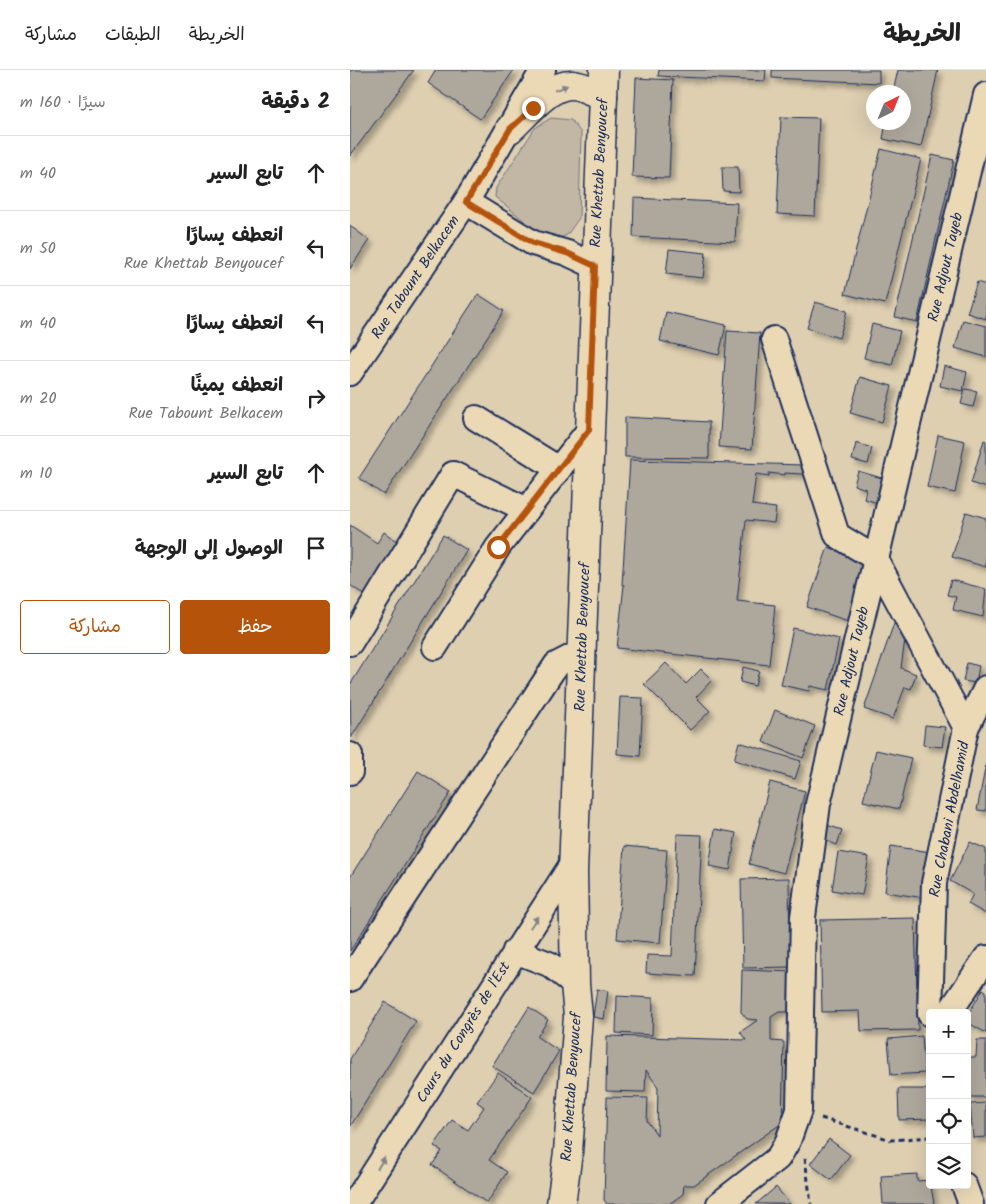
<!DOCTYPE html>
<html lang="ar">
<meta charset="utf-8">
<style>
:root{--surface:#fff;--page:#f2f2f2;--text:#222;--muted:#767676;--line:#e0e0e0;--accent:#b45309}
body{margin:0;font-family:Kalam,"Playpen Sans Arabic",sans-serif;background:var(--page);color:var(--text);direction:rtl}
.controls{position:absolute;right:15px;bottom:15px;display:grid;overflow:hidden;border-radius:5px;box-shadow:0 5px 20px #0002}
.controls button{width:45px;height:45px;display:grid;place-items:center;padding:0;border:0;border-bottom:1px solid var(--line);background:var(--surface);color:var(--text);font:25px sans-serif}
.compass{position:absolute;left:516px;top:15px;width:45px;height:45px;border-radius:50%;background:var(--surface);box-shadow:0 5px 20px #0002;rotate:43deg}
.stop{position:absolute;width:15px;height:15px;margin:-11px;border:4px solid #b45309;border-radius:50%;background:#fff}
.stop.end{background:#b45309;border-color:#fff;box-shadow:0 1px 5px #0008}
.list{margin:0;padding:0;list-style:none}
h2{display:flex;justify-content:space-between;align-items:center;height:65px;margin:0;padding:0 20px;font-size:21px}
h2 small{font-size:16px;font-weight:400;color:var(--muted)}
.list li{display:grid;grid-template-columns:32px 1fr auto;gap:15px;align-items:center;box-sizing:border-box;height:75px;padding:0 20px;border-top:1px solid var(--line)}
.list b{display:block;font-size:19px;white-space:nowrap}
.list p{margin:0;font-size:16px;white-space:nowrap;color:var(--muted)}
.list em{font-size:16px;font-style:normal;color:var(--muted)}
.actions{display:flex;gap:10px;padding:15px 20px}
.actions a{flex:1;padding:11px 0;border:1px solid var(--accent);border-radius:5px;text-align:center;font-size:18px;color:var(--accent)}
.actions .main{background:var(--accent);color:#fff}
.icon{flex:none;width:28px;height:28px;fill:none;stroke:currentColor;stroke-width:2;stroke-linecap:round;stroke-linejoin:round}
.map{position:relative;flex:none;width:636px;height:1134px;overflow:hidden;direction:ltr}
header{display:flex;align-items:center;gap:30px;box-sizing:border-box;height:70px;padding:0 25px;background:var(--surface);border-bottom:1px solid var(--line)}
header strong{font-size:24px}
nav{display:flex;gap:28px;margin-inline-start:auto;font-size:18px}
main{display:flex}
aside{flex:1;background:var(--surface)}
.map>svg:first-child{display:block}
</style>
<header>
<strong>الخريطة</strong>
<nav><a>الخريطة</a><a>الطبقات</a><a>مشاركة</a></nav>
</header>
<main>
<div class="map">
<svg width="636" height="1134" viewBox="0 0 636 1134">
<defs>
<filter id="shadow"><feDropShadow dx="4.5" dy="4.5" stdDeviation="2.5" flood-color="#0004"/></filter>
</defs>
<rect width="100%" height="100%" fill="#decfb1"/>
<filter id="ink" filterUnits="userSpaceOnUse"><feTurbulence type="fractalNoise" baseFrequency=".02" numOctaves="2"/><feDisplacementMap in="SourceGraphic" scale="10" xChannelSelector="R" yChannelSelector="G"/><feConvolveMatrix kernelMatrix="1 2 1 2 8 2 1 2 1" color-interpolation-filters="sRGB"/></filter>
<g filter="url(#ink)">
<!-- green -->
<path fill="#c2b7a4" stroke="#6e7381" d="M 201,48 L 221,50 L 231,63 L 229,148 L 217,165 L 204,171 L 187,161 L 145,127 L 146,118 L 185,58 Z"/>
<!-- building -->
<g fill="#aea79c" stroke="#1b2f5e" filter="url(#shadow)">
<path d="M 0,0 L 64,0 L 0,86 Z"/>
<path d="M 86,0 L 164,0 L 130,49 L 78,13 Z"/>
<path d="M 309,0 L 416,0 L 415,11 L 308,6 Z"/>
<path d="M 422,0 L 529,0 L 529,13 L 422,8 Z"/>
<path d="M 548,0 L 588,0 L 571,77 L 533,69 L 536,52 L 554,52 L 554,22 L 543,22 Z"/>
<path d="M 286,8 L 323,10 L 319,108 L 282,107 Z"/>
<path d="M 431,47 L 469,48 L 465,146 L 427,144 Z"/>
<path d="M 531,79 L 571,89 L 535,234 L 495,224 Z"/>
<path d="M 582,85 L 604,90 L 567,252 L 545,247 Z"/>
<path d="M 372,97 L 388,97 L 389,122 L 373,121 Z"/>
<path d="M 284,128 L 387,133 L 385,172 L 283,167 Z"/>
<path d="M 0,156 L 19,170 L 0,199 Z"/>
<path d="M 319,179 L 356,183 L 353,208 L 316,204 Z"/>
<path d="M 627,212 L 636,215 L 636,249 L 617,243 Z"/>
<path d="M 128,224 L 154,241 L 34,425 L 9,408 Z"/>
<path d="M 465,232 L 497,241 L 489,268 L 457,258 Z"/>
<path d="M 316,242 L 376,255 L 369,285 L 310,271 Z"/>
<path d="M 613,250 L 636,256 L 636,287 L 605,278 Z"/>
<path d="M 522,254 L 550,261 L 542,295 L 514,288 Z"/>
<path d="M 377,261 L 410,263 L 402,379 L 369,377 Z"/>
<path d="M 594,296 L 617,302 L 613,321 L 590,316 Z"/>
<path d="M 510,307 L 542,316 L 532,352 L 500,343 Z"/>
<path d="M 615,319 L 627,321 L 623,337 L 611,334 Z"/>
<path d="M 275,347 L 359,352 L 359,388 L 275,387 Z"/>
<path d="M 588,365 L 615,371 L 605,423 L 577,417 Z"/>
<path d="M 634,370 L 636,371 L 636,418 L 621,413 Z"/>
<path d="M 506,373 L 522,378 L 518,394 L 502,390 Z"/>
<path d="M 280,390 L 454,395 L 452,404 L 435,403 L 435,405 L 419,403 L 419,406 L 406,404 L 402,435 L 426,438 L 424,453 L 396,450 L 387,531 L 425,535 L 419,595 L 267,578 L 274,515 L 272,515 Z"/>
<path d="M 508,401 L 535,409 L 528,433 L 514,429 L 516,419 L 504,415 Z"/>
<path d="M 616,442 L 636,448 L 636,497 L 602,487 Z"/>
<path d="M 0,455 L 27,473 L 34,462 L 52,475 L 16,526 L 0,515 Z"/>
<path d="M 93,465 L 117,480 L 1,668 L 0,615 Z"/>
<path d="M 478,477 L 519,491 L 498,551 L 457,537 Z"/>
<path d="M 601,510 L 636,519 L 633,547 L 603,540 L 606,527 L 597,525 Z"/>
<path d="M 544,553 L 557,555 L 551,598 L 566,604 L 561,619 L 555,617 L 543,649 L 514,639 Z"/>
<path d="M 443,558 L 489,569 L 478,620 L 460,616 L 459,621 L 431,615 Z"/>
<path d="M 316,593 L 336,614 L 351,599 L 362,610 L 346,627 L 360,641 L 340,660 L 294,614 Z"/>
<path d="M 617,593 L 629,596 L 626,613 L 613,611 Z"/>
<path d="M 393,597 L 409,601 L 405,616 L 390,612 Z"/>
<path d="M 270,627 L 293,628 L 290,686 L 267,684 Z"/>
<path d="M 425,640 L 465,656 L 453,688 L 413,672 Z"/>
<path d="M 575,655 L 595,657 L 592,677 L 573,675 Z"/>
<path d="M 389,672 L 451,691 L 445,709 L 384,690 Z"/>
<path d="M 526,680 L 561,688 L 549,739 L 513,731 Z"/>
<path d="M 636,694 L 636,741 L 627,740 Z"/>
<path d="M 68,701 L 101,722 L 0,881 L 0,807 Z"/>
<path d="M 420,712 L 455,721 L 434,803 L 399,794 Z"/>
<path d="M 477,755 L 492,760 L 487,775 L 472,769 Z"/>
<path d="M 365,759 L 386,763 L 380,800 L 359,796 Z"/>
<path d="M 327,764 L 352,765 L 345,906 L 296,903 L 297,885 L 322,886 Z"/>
<path d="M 620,772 L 636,779 L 636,844 L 618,834 L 623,824 L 600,811 Z"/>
<path d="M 274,776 L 317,780 L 310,873 L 267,869 Z"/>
<path d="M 541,776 L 581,782 L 575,828 L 535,822 Z"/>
<path d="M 488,782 L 519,787 L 512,825 L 482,820 Z"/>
<path d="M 439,808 L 440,897 L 393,898 L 391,809 Z"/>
<path d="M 565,848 L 568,960 L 511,961 L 510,941 L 472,942 L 470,850 Z"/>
<path d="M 392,900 L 444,902 L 443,942 L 429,942 L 421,947 L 421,971 L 434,972 L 432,1053 L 344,1115 L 334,1115 L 333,1124 L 319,1134 L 257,1134 L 254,1130 L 257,1027 L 298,1028 L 297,1051 L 307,1065 L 308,1017 L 296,1000 L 295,1022 L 256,1021 L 257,966 L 396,970 L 390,962 L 408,950 L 397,949 L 391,942 Z"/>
<path d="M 247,919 L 258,921 L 254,949 L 243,947 Z"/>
<path d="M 633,919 L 636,921 L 636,963 L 617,952 L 617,946 Z"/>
<path d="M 267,926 L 303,928 L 302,965 L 266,963 Z"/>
<path d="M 35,932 L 66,951 L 0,1057 L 0,989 Z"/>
<path d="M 179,937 L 198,950 L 187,967 L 209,981 L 184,1022 L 142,996 Z"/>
<path d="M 572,966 L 575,1003 L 541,1005 L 538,969 Z"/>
<path d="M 627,970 L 636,970 L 636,1027 L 617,1027 L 617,987 L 626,987 Z"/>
<path d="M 148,1003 L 182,1027 L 139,1090 L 157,1102 L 137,1133 L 82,1095 L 92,1081 L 84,1076 L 102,1050 L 118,1060 L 134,1037 L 127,1032 Z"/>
<path d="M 548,1019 L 579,1019 L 580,1049 L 549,1050 Z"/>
<path d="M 636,1033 L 636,1067 L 623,1068 L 620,1034 Z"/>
<path d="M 479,1069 L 500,1085 L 481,1110 L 460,1094 Z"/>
<path d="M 567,1104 L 567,1111 L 580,1110 L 584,1134 L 533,1134 L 531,1106 Z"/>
<path d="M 426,1117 L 440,1134 L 406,1134 Z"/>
</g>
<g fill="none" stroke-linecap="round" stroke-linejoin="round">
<!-- minor casing -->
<g stroke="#1b2f5e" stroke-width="28">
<g id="minor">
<path d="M 116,132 L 183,173 L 217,183 L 245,196"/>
<path d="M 424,269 L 487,465 L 525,488 L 616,658"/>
<path d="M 0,303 L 116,132 L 193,0"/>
<path d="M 126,348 L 209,399"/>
<path d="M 0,573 L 103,404 L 177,440"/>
<path d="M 85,577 L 148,477 L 239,360"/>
<path d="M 0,685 L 0,702"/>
<path d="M 165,881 L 199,894 L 225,914"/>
<path d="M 0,909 L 206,595 L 231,582"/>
<path d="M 599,943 L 636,888"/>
<path d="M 580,944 L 584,813 L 616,658 L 636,618"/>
<path d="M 614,1115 L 621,1134"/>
<path d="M 4,1134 L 224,791"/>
<path d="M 369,1134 L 428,1088 L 438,1071 L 449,1040 L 453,847 L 468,734 L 636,25"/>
</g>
</g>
<!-- major casing -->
<g stroke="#1b2f5e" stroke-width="31">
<g id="major">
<path d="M 160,59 C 176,45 199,13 223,15 C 234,16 243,22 253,26"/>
<path d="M 211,1134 L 218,1082 L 228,946 L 225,914 L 223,802 L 254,0"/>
</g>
</g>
<!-- path -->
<g stroke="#1b2f5e" stroke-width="3" stroke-dasharray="5 4" stroke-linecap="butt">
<path d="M 471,1048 L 541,1070 L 580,1067"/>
<path d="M 455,1088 L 461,1134"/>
</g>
<!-- minor -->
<use href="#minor" stroke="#ebd9b6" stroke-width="24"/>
<!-- major -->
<use href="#major" stroke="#ebd9b6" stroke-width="28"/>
</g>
<!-- one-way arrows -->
<defs><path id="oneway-solid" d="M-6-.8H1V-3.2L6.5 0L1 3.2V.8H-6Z" transform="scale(1.25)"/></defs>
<g fill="#83848a">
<use href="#oneway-solid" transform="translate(211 18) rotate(-21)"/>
<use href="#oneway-solid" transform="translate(184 852) rotate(-57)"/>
<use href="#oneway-solid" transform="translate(31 1093) rotate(-58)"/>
</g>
</g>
<g fill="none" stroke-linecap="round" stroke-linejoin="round" filter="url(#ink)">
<!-- route -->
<path stroke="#b45309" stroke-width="6" d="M 148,477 L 239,360 L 245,196 L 217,183 L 183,173 L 116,132 L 160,59 L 183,38"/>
</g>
<g text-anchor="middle" stroke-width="4" stroke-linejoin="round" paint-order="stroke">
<!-- street labels -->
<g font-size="15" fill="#1b2f5e" stroke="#ebd9b6">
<text transform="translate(249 103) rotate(-87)" y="5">Rue Khettab Benyoucef</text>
<text transform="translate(595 197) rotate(-77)" y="5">Rue Adjout Tayeb</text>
<text transform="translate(65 207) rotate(-56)" y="5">Rue Tabount Belkacem</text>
<text transform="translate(232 567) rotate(-88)" y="5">Rue Khettab Benyoucef</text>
<text transform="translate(501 591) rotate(-77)" y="5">Rue Adjout Tayeb</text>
<text transform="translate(599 749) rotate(-79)" y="5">Rue Chabani Abdelhamid</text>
<text transform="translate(113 962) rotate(-58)" y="5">Cours du Congrès de l'Est</text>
<text transform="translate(221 1017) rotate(-86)" y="5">Rue Khettab Benyoucef</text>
</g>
</g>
</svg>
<div class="controls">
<button>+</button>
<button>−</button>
<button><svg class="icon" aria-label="locate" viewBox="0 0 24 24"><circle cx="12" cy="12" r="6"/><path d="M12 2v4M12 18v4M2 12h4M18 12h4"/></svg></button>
<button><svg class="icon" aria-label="layers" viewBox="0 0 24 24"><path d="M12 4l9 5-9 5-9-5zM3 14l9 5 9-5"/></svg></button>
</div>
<svg class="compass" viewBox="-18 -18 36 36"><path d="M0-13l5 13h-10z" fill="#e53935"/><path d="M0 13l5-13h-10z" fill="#767676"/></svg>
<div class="stop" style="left:148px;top:477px"></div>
<div class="stop end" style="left:183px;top:38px"></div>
</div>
<aside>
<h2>2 دقيقة<small>سيرًا · 160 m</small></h2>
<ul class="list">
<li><svg class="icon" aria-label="ahead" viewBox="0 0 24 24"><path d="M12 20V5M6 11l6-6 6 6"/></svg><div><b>تابع السير</b></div><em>40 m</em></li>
<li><svg class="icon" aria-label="left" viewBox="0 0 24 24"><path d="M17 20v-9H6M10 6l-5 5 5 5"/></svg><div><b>انعطف يسارًا</b><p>Rue Khettab Benyoucef</p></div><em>50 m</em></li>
<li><svg class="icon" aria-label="left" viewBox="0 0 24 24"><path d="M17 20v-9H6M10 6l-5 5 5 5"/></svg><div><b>انعطف يسارًا</b></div><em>40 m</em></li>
<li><svg class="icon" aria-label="right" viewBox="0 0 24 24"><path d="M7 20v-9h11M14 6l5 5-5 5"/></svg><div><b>انعطف يمينًا</b><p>Rue Tabount Belkacem</p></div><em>20 m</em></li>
<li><svg class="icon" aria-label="ahead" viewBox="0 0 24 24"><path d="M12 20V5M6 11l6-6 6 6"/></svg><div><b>تابع السير</b></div><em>10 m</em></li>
<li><svg class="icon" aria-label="arrive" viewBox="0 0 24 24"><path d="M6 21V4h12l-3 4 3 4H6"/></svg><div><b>الوصول إلى الوجهة</b></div></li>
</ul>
<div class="actions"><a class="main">حفظ</a><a>مشاركة</a></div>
</aside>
</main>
